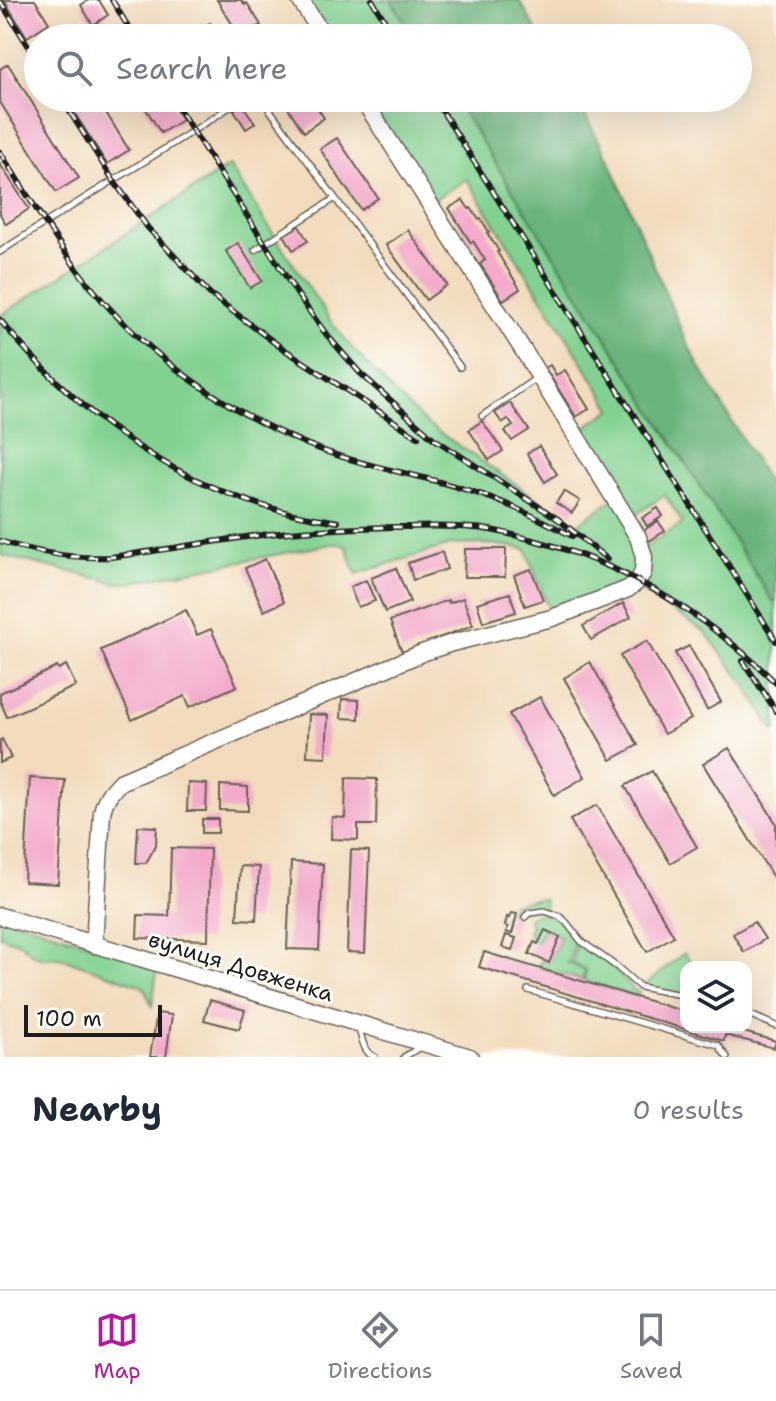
<!DOCTYPE html>
<meta charset="utf-8">
<style>
:root{--surface:#fff;--page:#f2f2f3;--text:#1f2937;--muted:#747a83;--line:#e0e1e3;--accent:#b5179e}
body{margin:0;font-family:"Shantell Sans",sans-serif;background:var(--page);color:var(--text)}
.controls{position:absolute;right:24px;bottom:24px;display:grid;overflow:hidden;border-radius:16px;box-shadow:0 8px 32px #0002}
.controls button{width:72px;height:72px;display:grid;place-items:center;padding:0;border:0;border-bottom:2px solid var(--line);background:var(--surface);color:var(--text);font:40px sans-serif}
.scale{position:absolute;left:24px;bottom:20px;width:138px;box-sizing:border-box;padding-left:8px;border:4px solid #1c1c1c;border-top:0;font-size:22px;line-height:28px;white-space:nowrap;color:#1c1c1c;-webkit-text-stroke:6px #fdfcf7;paint-order:stroke}
.list{margin:0;padding:0;list-style:none}
h2{display:flex;justify-content:space-between;align-items:center;height:104px;margin:0;padding:0 32px;font-size:34px}
h2 small{font-size:26px;font-weight:400;color:var(--muted)}
.icon{flex:none;width:44px;height:44px;fill:none;stroke:currentColor;stroke-width:2;stroke-linecap:round;stroke-linejoin:round}
.map{position:relative;flex:none;width:776px;height:1057px;overflow:hidden}
.search{position:absolute;background:var(--surface);box-shadow:0 8px 32px #0002;left:24px;right:24px;top:24px;height:88px;display:flex;align-items:center;gap:20px;box-sizing:border-box;padding:0 28px;border-radius:44px;color:var(--muted);font-size:30px}
.sheet{height:232px;background:var(--surface)}
nav{display:flex;justify-content:space-around;align-items:center;box-sizing:border-box;height:112px;border-top:2px solid var(--line);background:var(--surface);font-size:22px;color:var(--muted)}
nav a{display:grid;justify-items:center;gap:4px}
nav .on{color:var(--accent)}
.map>svg:first-child{display:block}
</style>
<div class="map">
<svg width="776" height="1057" viewBox="0 0 776 1057">
<rect width="100%" height="100%" fill="#fdfcf7"/>
<filter id="ink" filterUnits="userSpaceOnUse"><feTurbulence type="fractalNoise" baseFrequency=".0125" numOctaves="2"/><feDisplacementMap in="SourceGraphic" scale="16" xChannelSelector="R" yChannelSelector="G"/><feConvolveMatrix kernelMatrix="1 2 1 2 8 2 1 2 1" color-interpolation-filters="sRGB"/></filter>
<filter id="wash" filterUnits="userSpaceOnUse"><feTurbulence type="fractalNoise" baseFrequency=".006" numOctaves="4" result="noise"/><feDisplacementMap in="SourceGraphic" scale="32" xChannelSelector="R" yChannelSelector="G"/><feGaussianBlur stdDeviation="1.8" result="paint"/><feColorMatrix in="noise" values="0 0 0 0 0 0 0 0 0 0 0 0 0 0 0 0 0 1.4 0 .05"/><feComposite in="paint" operator="in"/></filter>
<g filter="url(#wash)">
<rect width="100%" height="100%" fill="#f2dbbc"/>
<!-- green -->
<g fill="#82d191" stroke="#4f7656" stroke-width="2" fill-rule="evenodd">
<path d="M 300,0 L 391,0 L 415,38 L 325,38 Z"/>
<path d="M 363,98 L 454,98 L 776,606 L 776,730 L 774,731 L 745,684 L 705,632 L 634,586 L 552,618 L 526,549 L 491,544 L 450,545 L 356,574 L 347,547 L 341,544 L 331,544 L 128,583 L 117,583 L 0,555 L 0,316 L 229,166 L 329,319 L 352,348 L 393,392 L 427,424 L 576,525 L 615,498 L 575,434 L 612,409 L 467,179 L 428,203 ZM 665,495 L 683,523 L 643,548 L 628,520 Z"/>
<path d="M 532,899 L 545,899 L 544,908 C 533,907 520,914 510,912 L 512,904 Z"/>
<path d="M 535,914 L 551,915 L 558,918 L 573,935 L 575,939 L 569,962 L 567,962 L 585,971 L 582,980 L 538,967 L 541,960 L 549,963 L 561,936 L 544,929 L 537,942 L 532,940 L 528,932 L 531,925 L 528,918 Z"/>
<path d="M 0,916 L 158,964 L 152,1006 L 145,989 L 139,985 L 59,957 L 44,958 L 34,955 L 20,943 L 0,936 Z"/>
<path d="M 577,943 L 613,968 L 634,990 L 639,992 L 638,997 L 584,981 L 586,970 L 572,963 Z"/>
<path d="M 684,953 L 695,967 L 686,967 L 686,996 L 643,987 Z"/>
</g>
<!-- forest -->
<g fill="#69b37b" stroke="#42684c" stroke-width="2">
<path d="M 391,0 L 519,0 L 541,38 L 415,38 Z"/>
<path d="M 454,98 L 576,98 L 610,162 L 685,339 L 702,371 L 776,496 L 776,606 Z"/>
</g>
<g id="blocks">
<!-- building -->
<g fill="#f3aacb">
<path d="M 4,0 L 35,0 L 49,23 L 27,37 Z"/>
<path d="M 89,0 L 99,0 L 108,15 L 93,25 L 81,5 Z"/>
<path d="M 217,0 L 241,0 L 245,5 L 247,3 L 261,25 L 257,27 L 264,38 L 241,38 Z"/>
<path d="M 210,23 L 220,38 L 194,38 L 192,35 Z"/>
<path d="M 125,29 L 131,38 L 111,38 Z"/>
<path d="M 8,64 L 79,178 L 56,192 L 0,102 L 0,69 Z"/>
<path d="M 65,98 L 97,98 L 129,150 L 107,164 Z"/>
<path d="M 139,98 L 168,98 L 182,120 L 161,133 Z"/>
<path d="M 296,98 L 311,98 L 324,118 L 304,132 L 286,105 Z"/>
<path d="M 242,104 L 255,123 L 246,129 L 234,110 Z"/>
<path d="M 337,138 L 378,198 L 361,210 L 320,149 Z"/>
<path d="M 0,164 L 29,209 L 6,224 L 0,214 Z"/>
<path d="M 463,200 L 469,209 L 471,208 L 479,220 L 481,219 L 489,232 L 487,233 L 499,251 L 497,252 L 520,289 L 503,300 L 480,264 L 485,260 L 473,241 L 471,243 L 449,208 Z"/>
<path d="M 299,226 L 308,241 L 293,250 L 284,235 Z"/>
<path d="M 408,230 L 447,285 L 426,300 L 386,245 Z"/>
<path d="M 238,243 L 262,281 L 250,288 L 226,251 Z"/>
<path d="M 550,365 L 556,375 L 565,370 L 589,409 L 576,417 L 545,368 Z"/>
<path d="M 510,403 L 529,430 L 512,441 L 505,431 L 513,426 L 508,419 L 502,423 L 495,413 Z"/>
<path d="M 482,421 L 503,451 L 489,460 L 469,430 Z"/>
<path d="M 539,446 L 557,474 L 545,482 L 527,454 Z"/>
<path d="M 564,491 L 580,501 L 572,513 L 556,503 Z"/>
<path d="M 658,508 L 663,516 L 647,526 L 642,518 Z"/>
<path d="M 658,521 L 665,531 L 649,541 L 643,531 Z"/>
<path d="M 465,549 L 506,549 L 505,577 L 464,577 Z"/>
<path d="M 442,552 L 447,569 L 413,580 L 408,563 Z"/>
<path d="M 265,559 L 284,602 L 264,611 L 245,568 Z"/>
<path d="M 396,568 L 410,602 L 385,612 L 371,578 Z"/>
<path d="M 531,569 L 543,600 L 525,606 L 514,575 Z"/>
<path d="M 366,580 L 375,601 L 358,607 L 350,587 Z"/>
<path d="M 510,593 L 516,612 L 483,622 L 477,603 Z"/>
<path d="M 463,598 L 473,625 L 402,652 L 390,621 L 448,600 L 449,603 Z"/>
<path d="M 623,603 L 631,617 L 591,640 L 583,626 Z"/>
<path d="M 186,610 L 197,635 L 211,629 L 237,686 L 190,707 L 185,696 L 132,720 L 101,650 Z"/>
<path d="M 647,641 L 691,719 L 664,734 L 620,656 Z"/>
<path d="M 689,646 L 721,702 L 707,710 L 675,653 Z"/>
<path d="M 590,662 L 638,745 L 611,760 L 564,678 Z"/>
<path d="M 66,665 L 76,686 L 7,717 L 0,701 L 0,693 L 57,667 L 59,669 Z"/>
<path d="M 540,697 L 585,777 L 554,795 L 509,714 Z"/>
<path d="M 342,699 L 359,700 L 359,719 L 341,718 Z"/>
<path d="M 309,714 L 328,715 L 326,757 L 307,756 Z"/>
<path d="M 2,739 L 11,758 L 0,763 L 0,740 Z"/>
<path d="M 729,748 L 776,823 L 776,882 L 703,764 Z"/>
<path d="M 652,771 L 697,847 L 670,863 L 625,786 Z"/>
<path d="M 30,778 L 65,780 L 58,884 L 24,882 Z"/>
<path d="M 346,778 L 377,779 L 376,825 L 358,825 L 358,840 L 331,839 L 332,817 L 345,818 Z"/>
<path d="M 188,783 L 207,784 L 206,811 L 187,811 Z"/>
<path d="M 220,785 L 248,787 L 248,811 L 220,810 Z"/>
<path d="M 597,805 L 674,936 L 647,952 L 570,820 Z"/>
<rect x="202" y="819" width="16" height="14"/>
<path d="M 138,826 L 157,827 L 156,845 L 146,863 L 136,863 Z"/>
<path d="M 171,848 L 210,849 L 208,940 L 137,938 L 138,915 L 169,916 Z"/>
<path d="M 351,850 L 369,851 L 365,953 L 347,952 Z"/>
<path d="M 291,862 L 323,864 L 319,950 L 287,949 Z"/>
<path d="M 240,866 L 259,867 L 256,920 L 237,919 Z"/>
<path d="M 511,913 L 517,914 L 512,934 L 506,932 L 508,927 L 505,926 L 507,917 L 509,918 Z"/>
<path d="M 754,922 L 765,939 L 744,952 L 733,934 Z"/>
<path d="M 545,930 L 560,937 L 549,963 L 529,954 L 534,942 L 538,944 Z"/>
<path d="M 506,935 L 516,938 L 512,950 L 502,947 Z"/>
<path d="M 484,952 L 686,1012 L 686,1027 L 737,1027 L 736,1030 L 776,1041 L 774,1048 L 725,1035 L 724,1041 L 479,967 Z"/>
<path d="M 210,1000 L 245,1010 L 239,1029 L 204,1020 Z"/>
<path d="M 157,1013 L 172,1015 L 166,1057 L 150,1057 Z"/>
</g>
</g>
</g>
<g filter="url(#ink)">
<use href="#blocks" fill-opacity="0" stroke="#675f54" stroke-width="2"/>
<g fill="none" stroke-linecap="round" stroke-linejoin="round">
<!-- lane casing -->
<g stroke="#675f54" stroke-width="8">
<g id="lane">
<path d="M 261,98 L 460,367"/>
<path d="M 255,250 L 334,199"/>
<path d="M 0,252 C 80,199 164,152 243,98"/>
<path d="M 482,416 L 538,377"/>
<path d="M 525,917 L 529,913 L 545,911 L 559,916 L 566,922 L 581,941 L 617,967 L 640,987 L 686,996"/>
<path d="M 528,990 L 718,1045 L 727,1057"/>
<path d="M 746,1013 L 776,1026"/>
<path d="M 359,1029 C 362,1039 364,1054 375,1057"/>
<path d="M 404,1057 L 420,1047"/>
</g>
</g>
<!-- secondary casing -->
<g stroke="#675f54" stroke-width="19">
<g id="secondary">
<path d="M 300,0 L 325,38"/>
<path d="M 0,916 L 470,1057"/>
<path d="M 94,945 L 102,812 C 105,799 110,792 120,782 L 422,653 L 452,643 L 552,618 L 628,589 L 638,581 L 643,572 L 644,557 L 638,537 L 525,353 L 362,98"/>
</g>
</g>
<!-- lane -->
<use href="#lane" stroke="#fff" stroke-width="5"/>
<!-- secondary -->
<use href="#secondary" stroke="#fff" stroke-width="16"/>
<!-- rail casing -->
<g stroke="#1c1c1c" stroke-width="6">
<g id="rail">
<path d="M 112,0 L 135,38"/>
<path d="M 372,0 L 396,38"/>
<path d="M 0,1 L 38,61"/>
<path d="M 61,98 L 113,180 L 148,228 L 210,294 L 279,346 L 418,437"/>
<path d="M 172,98 L 297,294 L 326,334 L 360,373 L 433,438 L 558,519 L 607,559"/>
<path d="M 434,98 L 776,641"/>
<path d="M 0,152 C 26,193 51,234 80,273 C 140,353 234,418 327,452 C 372,468 421,475 467,490 C 504,501 538,518 572,536"/>
<path d="M 0,320 C 73,409 166,480 278,510 C 298,516 318,518 338,522"/>
<path d="M 0,541 C 37,553 72,559 111,557 C 167,550 223,539 279,533 C 318,529 356,528 395,527 C 421,527 447,525 473,528 C 493,529 514,535 533,540 C 626,564 707,616 776,683"/>
<path d="M 743,661 L 776,711"/>
</g>
</g>
<!-- rail -->
<use href="#rail" stroke="#fdfcf7" stroke-width="3" stroke-dasharray="9" stroke-linecap="butt"/>
</g>
</g>
<g text-anchor="middle" stroke-width="6" stroke-linejoin="round" paint-order="stroke">
<!-- street labels -->
<g font-size="22" fill="#1c1c1c" stroke="#fdfcf7">
<text transform="translate(241 966) rotate(17)" y="8">вулиця Довженка</text>
</g>
</g>
</svg>
<div class="controls">
<button><svg class="icon" aria-label="layers" viewBox="0 0 24 24"><path d="M12 4l9 5-9 5-9-5zM3 14l9 5 9-5"/></svg></button>
</div>
<div class="scale">100 m</div>
<div class="search"><svg class="icon" aria-label="search" viewBox="0 0 24 24"><circle cx="10" cy="10" r="6"/><path d="M15 15l6 6"/></svg>Search here</div>
</div>
<section class="sheet">
<h2>Nearby<small>0 results</small></h2>
<ul class="list">
</ul>
</section>
<nav>
<a class="on"><svg class="icon" aria-label="map" viewBox="0 0 24 24"><path d="M3 6l6-2 6 2 6-2v14l-6 2-6-2-6 2zM9 4v14M15 6v14"/></svg>Map</a>
<a><svg class="icon" aria-label="directions" viewBox="0 0 24 24"><path d="M12 3l9 9-9 9-9-9zM9 14v-3h6M13 9l2 2-2 2"/></svg>Directions</a>
<a><svg class="icon" aria-label="saved" viewBox="0 0 24 24"><path d="M7 4h10v16l-5-4-5 4z"/></svg>Saved</a>
</nav>
